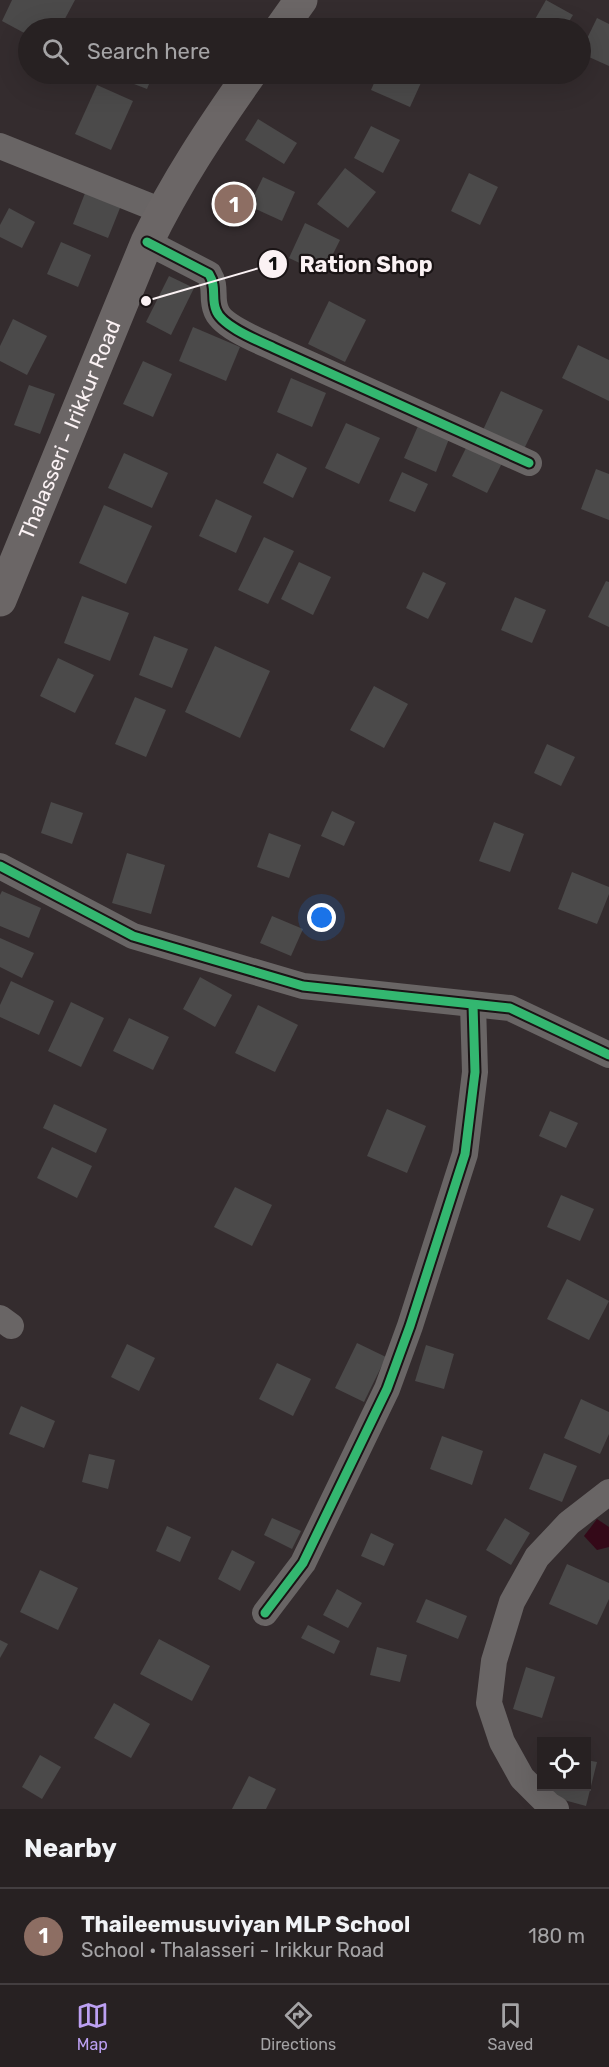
<!DOCTYPE html>
<meta charset="utf-8">
<style>
:root{--surface:#272122;--page:#332e2f;--text:#f1f3f6;--muted:#a4a3a5;--line:#433e40;--accent:#bca0f2}
body{margin:0;font-family:Rubik,sans-serif;background:var(--page);color:var(--text)}
.controls{position:absolute;right:18px;bottom:18px;display:grid;overflow:hidden;border-radius:0px;box-shadow:0 6px 24px #0002}
.controls button{width:54px;height:54px;display:grid;place-items:center;padding:0;border:0;border-bottom:2px solid var(--line);background:var(--surface);color:var(--text);font:30px sans-serif}
.you{position:absolute;left:322px;top:918px;width:21px;height:21px;margin:-15px;border:4px solid #fff;border-radius:50%;background:#1a73e8;box-shadow:0 0 0 9px #1a73e833}
.badge{display:grid;place-items:center;width:39px;height:39px;border-radius:50%;background:var(--accent);color:#fff;font-size:20px;font-weight:700}
.pin{position:absolute;translate:-50% -50%;border:3px solid #fff;box-shadow:0 2px 6px #0006}
.list{margin:0;padding:0;list-style:none}
h2{display:flex;justify-content:space-between;align-items:center;height:78px;margin:0;padding:0 24px;font-size:26px}
h2 small{font-size:20px;font-weight:400;color:var(--muted)}
.list li{display:grid;grid-template-columns:39px 1fr auto;gap:18px;align-items:center;box-sizing:border-box;height:96px;padding:0 24px;border-top:2px solid var(--line)}
.list b{display:block;font-size:22px;white-space:nowrap}
.list p{margin:0;font-size:20px;white-space:nowrap;color:var(--muted)}
.list em{font-size:20px;font-style:normal;color:var(--muted)}
.icon{flex:none;width:33px;height:33px;fill:none;stroke:currentColor;stroke-width:2;stroke-linecap:round;stroke-linejoin:round}
.map{position:relative;flex:none;width:609px;height:1809px;overflow:hidden}
.search{position:absolute;background:var(--surface);box-shadow:0 6px 24px #0002;left:18px;right:18px;top:18px;height:66px;display:flex;align-items:center;gap:15px;box-sizing:border-box;padding:0 21px;border-radius:33px;color:var(--muted);font-size:22px}
.sheet{height:174px;background:var(--surface)}
nav{display:flex;justify-content:space-around;align-items:center;box-sizing:border-box;height:84px;border-top:2px solid var(--line);background:var(--surface);font-size:16px;color:var(--muted)}
nav a{display:grid;justify-items:center;gap:3px}
nav .on{color:var(--accent)}
.map>svg:first-child{display:block}
</style>
<div class="map">
<svg width="609" height="1809" viewBox="0 0 609 1809">
<rect width="100%" height="100%" fill="#342c2e"/>
<!-- water -->
<path fill="#340918" d="M 597,1519 L 609,1527 L 609,1547 L 597,1550 L 584,1536 Z"/>
<!-- building -->
<g fill="#4b4a4a">
<path d="M 12,0 L 75,0 L 60,28 L 28,28 L 28,35 L 2,21 Z"/>
<path d="M 546,0 L 573,15 L 565,28 L 530,28 Z"/>
<path d="M 597,18 L 609,24 L 609,66 L 580,53 Z"/>
<path d="M 332,21 L 348,28 L 328,28 Z"/>
<path d="M 108,74 L 153,74 L 147,89 Z"/>
<path d="M 378,74 L 425,74 L 410,107 L 371,90 Z"/>
<path d="M 97,85 L 133,101 L 111,150 L 75,134 Z"/>
<path d="M 258,119 L 297,143 L 284,164 L 245,140 Z"/>
<path d="M 371,126 L 400,140 L 383,173 L 354,158 Z"/>
<path d="M 345,168 L 376,192 L 348,228 L 317,204 Z"/>
<path d="M 469,173 L 498,187 L 480,225 L 451,211 Z"/>
<path d="M 263,177 L 295,192 L 282,221 L 249,206 Z"/>
<path d="M 87,188 L 122,203 L 108,238 L 73,224 Z"/>
<path d="M 9,208 L 35,222 L 22,248 L 0,237 L 0,225 Z"/>
<path d="M 305,223 L 340,240 L 323,274 L 289,258 Z"/>
<path d="M 61,242 L 91,255 L 78,287 L 47,274 Z"/>
<path d="M 169,276 L 194,288 L 171,335 L 146,322 Z"/>
<path d="M 329,301 L 366,320 L 345,362 L 308,344 Z"/>
<path d="M 13,319 L 47,336 L 27,375 L 0,361 L 0,346 Z"/>
<path d="M 193,327 L 240,347 L 226,381 L 179,361 Z"/>
<path d="M 578,345 L 609,360 L 609,401 L 562,378 Z"/>
<path d="M 143,361 L 172,374 L 153,417 L 123,404 Z"/>
<path d="M 291,378 L 326,393 L 312,427 L 277,412 Z"/>
<path d="M 29,385 L 55,394 L 40,434 L 14,425 Z"/>
<path d="M 501,391 L 543,410 L 524,449 L 483,430 Z"/>
<path d="M 346,423 L 380,438 L 359,484 L 325,468 Z"/>
<path d="M 418,426 L 449,439 L 436,472 L 404,458 Z"/>
<path d="M 468,444 L 503,461 L 487,493 L 452,476 Z"/>
<path d="M 124,453 L 168,473 L 152,508 L 108,488 Z"/>
<path d="M 277,453 L 307,468 L 293,498 L 263,483 Z"/>
<path d="M 596,469 L 609,474 L 609,520 L 581,509 Z"/>
<path d="M 402,472 L 428,484 L 415,512 L 389,501 Z"/>
<path d="M 216,499 L 252,516 L 236,553 L 199,536 Z"/>
<path d="M 104,505 L 152,526 L 126,584 L 79,563 Z"/>
<path d="M 264,537 L 294,551 L 268,604 L 238,590 Z"/>
<path d="M 299,562 L 331,577 L 313,615 L 281,599 Z"/>
<path d="M 423,572 L 446,583 L 428,619 L 406,608 Z"/>
<path d="M 606,581 L 609,582 L 609,627 L 588,617 Z"/>
<path d="M 82,596 L 129,613 L 110,661 L 64,643 Z"/>
<path d="M 515,597 L 546,610 L 532,643 L 501,630 Z"/>
<path d="M 154,636 L 188,649 L 172,688 L 139,675 Z"/>
<path d="M 215,646 L 270,671 L 240,738 L 185,712 Z"/>
<path d="M 58,658 L 94,675 L 75,713 L 40,696 Z"/>
<path d="M 374,686 L 408,704 L 384,748 L 350,730 Z"/>
<path d="M 135,697 L 166,710 L 146,757 L 115,744 Z"/>
<path d="M 547,744 L 575,757 L 561,786 L 534,773 Z"/>
<path d="M 51,802 L 83,813 L 72,844 L 41,833 Z"/>
<path d="M 332,811 L 355,822 L 344,846 L 321,836 Z"/>
<path d="M 494,822 L 524,834 L 510,872 L 479,861 Z"/>
<path d="M 269,833 L 301,845 L 289,878 L 257,867 Z"/>
<path d="M 127,853 L 165,865 L 151,914 L 112,903 Z"/>
<path d="M 572,872 L 609,887 L 609,894 L 597,924 L 558,909 Z"/>
<path d="M 2,891 L 41,908 L 29,938 L 0,926 L 0,895 Z"/>
<path d="M 272,916 L 303,929 L 291,956 L 260,943 Z"/>
<path d="M 0,938 L 34,953 L 22,978 L 0,967 Z"/>
<path d="M 200,977 L 232,995 L 215,1027 L 183,1009 Z"/>
<path d="M 11,981 L 54,1001 L 39,1035 L 0,1017 L 0,1005 Z"/>
<path d="M 71,1002 L 104,1018 L 81,1067 L 48,1051 Z"/>
<path d="M 258,1005 L 298,1025 L 275,1072 L 235,1053 Z"/>
<path d="M 129,1018 L 169,1037 L 153,1070 L 113,1051 Z"/>
<path d="M 54,1104 L 107,1129 L 96,1153 L 43,1128 Z"/>
<path d="M 387,1109 L 426,1126 L 407,1173 L 367,1156 Z"/>
<path d="M 550,1111 L 578,1123 L 566,1148 L 539,1136 Z"/>
<path d="M 52,1147 L 92,1166 L 77,1198 L 37,1178 Z"/>
<path d="M 235,1187 L 272,1205 L 252,1246 L 214,1227 Z"/>
<path d="M 561,1195 L 594,1209 L 580,1241 L 547,1227 Z"/>
<path d="M 567,1279 L 609,1301 L 589,1340 L 547,1319 Z"/>
<path d="M 357,1343 L 386,1357 L 364,1402 L 335,1388 Z"/>
<path d="M 127,1344 L 155,1358 L 139,1391 L 111,1377 Z"/>
<path d="M 426,1345 L 454,1354 L 444,1389 L 415,1381 Z"/>
<path d="M 277,1363 L 311,1379 L 293,1416 L 259,1399 Z"/>
<path d="M 581,1399 L 609,1412 L 609,1434 L 600,1454 L 564,1438 Z"/>
<path d="M 21,1406 L 55,1421 L 44,1448 L 9,1434 Z"/>
<path d="M 442,1436 L 483,1451 L 472,1485 L 430,1469 Z"/>
<path d="M 544,1453 L 577,1466 L 562,1502 L 529,1489 Z"/>
<path d="M 89,1454 L 115,1460 L 108,1489 L 82,1482 Z"/>
<path d="M 272,1518 L 301,1531 L 292,1549 L 264,1535 Z"/>
<path d="M 505,1518 L 530,1533 L 511,1565 L 486,1550 Z"/>
<path d="M 167,1526 L 191,1537 L 180,1562 L 156,1551 Z"/>
<path d="M 371,1533 L 394,1544 L 384,1566 L 361,1556 Z"/>
<path d="M 232,1550 L 255,1562 L 240,1591 L 218,1579 Z"/>
<path d="M 567,1564 L 609,1583 L 609,1599 L 597,1625 L 549,1604 Z"/>
<path d="M 40,1570 L 78,1588 L 58,1630 L 20,1612 Z"/>
<path d="M 337,1589 L 362,1603 L 348,1628 L 323,1615 Z"/>
<path d="M 426,1599 L 467,1616 L 458,1639 L 416,1622 Z"/>
<path d="M 308,1625 L 340,1641 L 334,1654 L 301,1638 Z"/>
<path d="M 159,1639 L 210,1666 L 192,1701 L 140,1674 Z"/>
<path d="M 0,1640 L 8,1644 L 0,1658 Z"/>
<path d="M 377,1647 L 407,1655 L 400,1682 L 370,1675 Z"/>
<path d="M 526,1667 L 555,1677 L 542,1718 L 513,1709 Z"/>
<path d="M 114,1703 L 150,1724 L 131,1758 L 94,1738 Z"/>
<path d="M 40,1755 L 61,1767 L 42,1799 L 22,1787 Z"/>
<path d="M 586,1760 L 597,1762 L 586,1806 L 553,1797 L 555,1786 L 586,1786 Z"/>
<path d="M 249,1776 L 276,1789 L 266,1809 L 232,1809 Z"/>
</g>
<g fill="none" stroke-linecap="round" stroke-linejoin="round">
<!-- minor -->
<g stroke="#696565" stroke-width="26">
<path d="M 0,146 L 162,211"/>
<path d="M 147,242 L 209,274 C 217,287 211,298 216,310 C 221,326 259,341 274,348 L 529,463"/>
<path d="M 0,866 L 133,936 L 303,986 L 510,1008 L 609,1055"/>
<path d="M 0,1318 L 11,1326"/>
<path d="M 265,1613 L 303,1563 L 387,1389 L 410,1326 L 465,1154 L 475,1072 L 473,1005"/>
<path d="M 556,1809 L 549,1805 L 522,1778 L 502,1742 L 489,1703 L 494,1661 L 512,1602 L 537,1557 L 569,1523 L 609,1492"/>
</g>
<!-- major -->
<g stroke="#6b6666" stroke-width="33">
<path d="M 281,28 L 301,0"/>
<path id="s1" d="M 0,600 L 147,242 C 176,182 212,128 250,74"/>
</g>
<!-- cycleway casing -->
<g stroke="#1a1415" stroke-width="13">
<g id="cycleway">
<path d="M 147,242 L 209,274 C 217,287 211,298 216,310 C 221,326 259,341 274,348 L 529,463"/>
<path d="M 0,866 L 133,936 L 303,986 L 510,1008 L 609,1055"/>
<path d="M 265,1613 L 303,1563 L 387,1389 L 410,1326 L 465,1154 L 475,1072 L 473,1005"/>
</g>
</g>
<!-- cycleway -->
<use href="#cycleway" stroke="#33b770" stroke-width="9"/>
</g>
<g text-anchor="middle" stroke-width="4.5" stroke-linejoin="round" paint-order="stroke">
<!-- street labels -->
<g font-size="21" fill="#fbf2f4" stroke="#1a1415">
<text dy="7" stroke="none"><textPath href="#s1" startOffset="184">Thalasseri - Irikkur Road</textPath></text>
</g>
</g>
<!-- callouts -->
<path fill="none" stroke="#fbf2f4" stroke-width="2" d="M146 301L273 264"/>
<g fill="#fbf2f4" stroke="#1a1415" stroke-width="2">
<circle cx="146" cy="301" r="6"/>
<circle cx="273" cy="264" r="15"/>
</g>
<g font-size="18" text-anchor="middle" font-weight="bold" fill="#111">
<text x="273" y="270">1</text>
</g>
<g font-size="22" text-anchor="middle" font-weight="bold" fill="#fbf2f4" stroke="#1a1415" stroke-width="4.5" stroke-linejoin="round" paint-order="stroke">
<text x="366" y="272">Ration Shop</text>
</g>
</svg>
<div class="controls">
<button><svg class="icon" aria-label="locate" viewBox="0 0 24 24"><circle cx="12" cy="12" r="6"/><path d="M12 2v4M12 18v4M2 12h4M18 12h4"/></svg></button>
</div>
<div class="you"></div>
<div class="pin badge" style="left:234px;top:204px;background:#8d6e63">1</div>
<div class="search"><svg class="icon" aria-label="search" viewBox="0 0 24 24"><circle cx="10" cy="10" r="6"/><path d="M15 15l6 6"/></svg>Search here</div>
</div>
<section class="sheet">
<h2>Nearby<small></small></h2>
<ul class="list">
<li><span class="badge" style="background:#8d6e63">1</span><div><b>Thaileemusuviyan MLP School</b><p>School · Thalasseri - Irikkur Road</p></div><em>180 m</em></li>
</ul>
</section>
<nav>
<a class="on"><svg class="icon" aria-label="map" viewBox="0 0 24 24"><path d="M3 6l6-2 6 2 6-2v14l-6 2-6-2-6 2zM9 4v14M15 6v14"/></svg>Map</a>
<a><svg class="icon" aria-label="directions" viewBox="0 0 24 24"><path d="M12 3l9 9-9 9-9-9zM9 14v-3h6M13 9l2 2-2 2"/></svg>Directions</a>
<a><svg class="icon" aria-label="saved" viewBox="0 0 24 24"><path d="M7 4h10v16l-5-4-5 4z"/></svg>Saved</a>
</nav>
